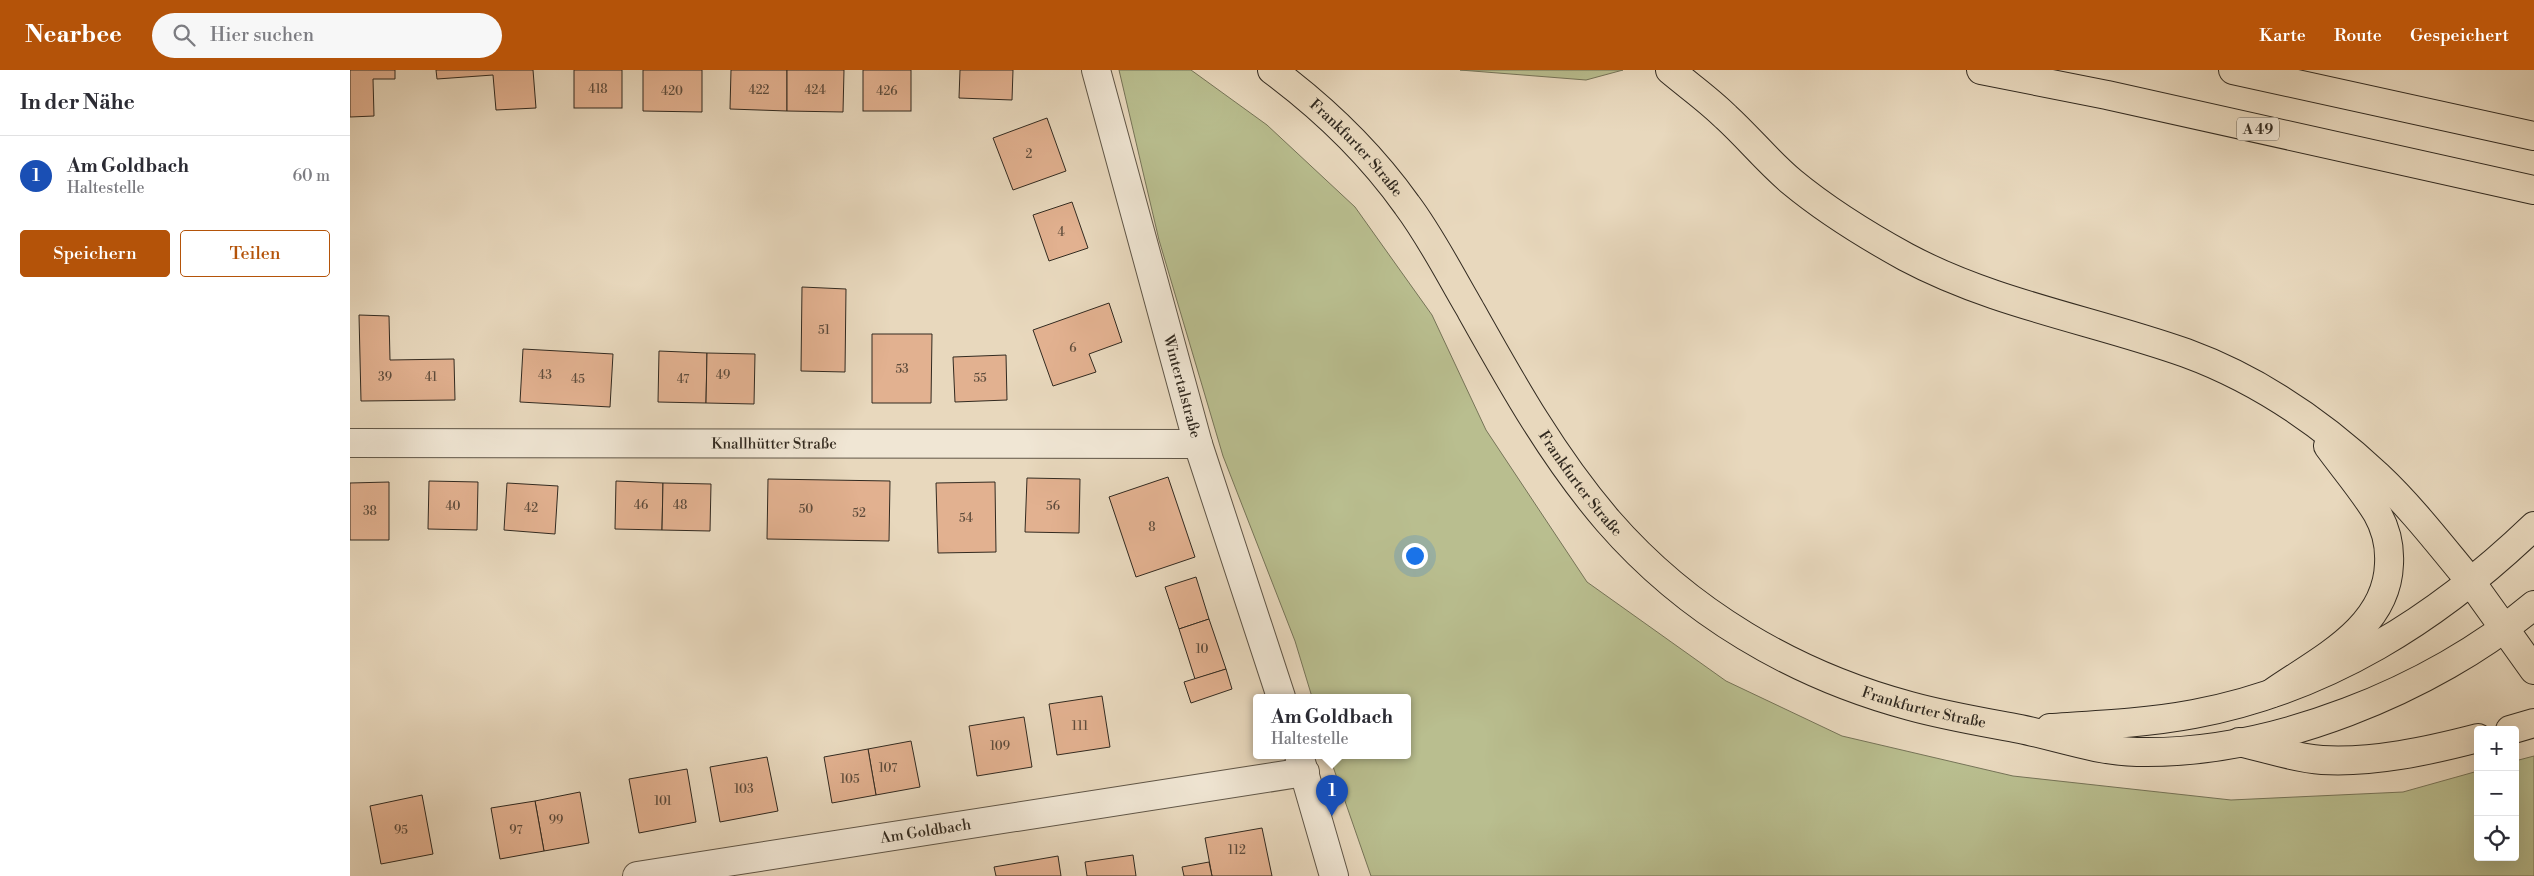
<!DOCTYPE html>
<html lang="de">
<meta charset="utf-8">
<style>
:root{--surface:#fff;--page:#f7f7f7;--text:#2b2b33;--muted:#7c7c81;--line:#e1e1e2;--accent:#b45309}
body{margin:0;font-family:"Libre Bodoni",serif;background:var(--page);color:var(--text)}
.controls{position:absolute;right:15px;bottom:15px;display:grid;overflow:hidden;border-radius:5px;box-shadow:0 5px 20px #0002}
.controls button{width:45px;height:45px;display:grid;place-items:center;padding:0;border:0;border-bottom:1px solid var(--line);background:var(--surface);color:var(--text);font:25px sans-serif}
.you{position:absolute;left:1064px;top:485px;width:18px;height:18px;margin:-12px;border:4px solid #fff;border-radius:50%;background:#1a73e8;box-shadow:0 0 0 8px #1a73e833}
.badge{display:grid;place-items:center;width:32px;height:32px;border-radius:50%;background:var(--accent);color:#fff;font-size:16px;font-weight:700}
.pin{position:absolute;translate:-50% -41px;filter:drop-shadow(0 1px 2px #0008)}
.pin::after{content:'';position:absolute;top:26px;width:18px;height:15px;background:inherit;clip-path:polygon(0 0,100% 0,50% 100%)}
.popup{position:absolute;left:903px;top:624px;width:158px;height:65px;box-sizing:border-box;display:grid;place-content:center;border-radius:5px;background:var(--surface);filter:drop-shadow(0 1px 4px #0005);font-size:16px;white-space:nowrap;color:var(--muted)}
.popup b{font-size:19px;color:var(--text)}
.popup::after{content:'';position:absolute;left:50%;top:100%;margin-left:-10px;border:10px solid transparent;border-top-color:var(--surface)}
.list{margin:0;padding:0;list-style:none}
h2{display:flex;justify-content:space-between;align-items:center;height:65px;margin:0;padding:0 20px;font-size:21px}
h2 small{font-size:16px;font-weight:400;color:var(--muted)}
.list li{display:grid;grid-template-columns:32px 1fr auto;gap:15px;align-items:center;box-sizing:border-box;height:80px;padding:0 20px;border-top:1px solid var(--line)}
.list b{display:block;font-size:19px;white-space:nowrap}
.list p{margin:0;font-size:16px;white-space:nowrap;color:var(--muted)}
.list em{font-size:16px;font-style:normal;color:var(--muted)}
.actions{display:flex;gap:10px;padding:15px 20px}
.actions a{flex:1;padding:11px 0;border:1px solid var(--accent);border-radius:5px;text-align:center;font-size:18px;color:var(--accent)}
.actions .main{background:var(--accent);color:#fff}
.icon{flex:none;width:28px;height:28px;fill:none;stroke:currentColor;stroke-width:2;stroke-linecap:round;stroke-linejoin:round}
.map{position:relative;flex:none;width:2184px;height:806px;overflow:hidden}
header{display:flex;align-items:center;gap:30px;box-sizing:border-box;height:70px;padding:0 25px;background:var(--accent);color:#fff}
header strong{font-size:24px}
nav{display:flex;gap:28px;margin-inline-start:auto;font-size:18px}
.search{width:350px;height:45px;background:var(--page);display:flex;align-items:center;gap:12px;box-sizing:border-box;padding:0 18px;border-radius:28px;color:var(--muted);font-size:19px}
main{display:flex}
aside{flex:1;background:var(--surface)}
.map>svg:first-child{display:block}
</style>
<header>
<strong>Nearbee</strong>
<div class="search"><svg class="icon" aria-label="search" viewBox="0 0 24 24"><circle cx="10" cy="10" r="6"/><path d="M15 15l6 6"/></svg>Hier suchen</div>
<nav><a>Karte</a><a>Route</a><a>Gespeichert</a></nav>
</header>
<main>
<aside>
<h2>In der Nähe<small></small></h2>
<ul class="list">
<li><span class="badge" style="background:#1a4fb4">1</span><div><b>Am Goldbach</b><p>Haltestelle</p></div><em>60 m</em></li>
</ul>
<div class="actions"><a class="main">Speichern</a><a>Teilen</a></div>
</aside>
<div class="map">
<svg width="2184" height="806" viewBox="0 0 2184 806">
<rect width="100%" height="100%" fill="#e8d8bd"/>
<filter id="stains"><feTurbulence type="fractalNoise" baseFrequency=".004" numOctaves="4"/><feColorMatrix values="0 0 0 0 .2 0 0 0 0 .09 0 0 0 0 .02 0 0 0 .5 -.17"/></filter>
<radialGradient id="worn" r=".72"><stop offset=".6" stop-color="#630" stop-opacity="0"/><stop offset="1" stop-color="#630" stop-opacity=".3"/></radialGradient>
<!-- green -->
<g fill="#b9be8f" stroke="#767458">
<path d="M 769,0 L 841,0 L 917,55 L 1005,137 L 1082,245 L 1136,360 L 1237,512 L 1376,611 L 1492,666 L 1663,706 L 1881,730 L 2053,722 L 2128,701 L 2128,787 L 2165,787 L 2165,691 L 2184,686 L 2184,806 L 1021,806 L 979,685 L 1057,685 L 1057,627 L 962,627 L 945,571 L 873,386 L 809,170 Z"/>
<path d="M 1110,0 L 1273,0 L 1236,10 Z"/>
</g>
<!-- building -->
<g fill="#e2b190" stroke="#322a20">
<path d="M 0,0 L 45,0 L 45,9 L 23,9 L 24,46 L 0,47 Z"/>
<path d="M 86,0 L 183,0 L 186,38 L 146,40 L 143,5 L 87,9 Z"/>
<rect x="224" y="0" width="48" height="38"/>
<path d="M 293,0 L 352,0 L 352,42 L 293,41 Z"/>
<path d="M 381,0 L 437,0 L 437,41 L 380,39 Z"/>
<path d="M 437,0 L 494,0 L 493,42 L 437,41 Z"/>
<rect x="513" y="0" width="48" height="41"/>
<path d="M 610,0 L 663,0 L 662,30 L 609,28 Z"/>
<path d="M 697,48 L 716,101 L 663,120 L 643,68 Z"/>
<path d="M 722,132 L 738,178 L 699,191 L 683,145 Z"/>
<path d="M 452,217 L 496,219 L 495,302 L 451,301 Z"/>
<path d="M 759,233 L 772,272 L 739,284 L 746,302 L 703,316 L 683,260 Z"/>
<path d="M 9,245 L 39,246 L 40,290 L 104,289 L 105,330 L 11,331 Z"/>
<path d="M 522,264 L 582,264 L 581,333 L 522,333 Z"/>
<path d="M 173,279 L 263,284 L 260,337 L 170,332 Z"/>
<path d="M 309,281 L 357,283 L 356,333 L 308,332 Z"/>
<path d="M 357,283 L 405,284 L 404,334 L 356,333 Z"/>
<path d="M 656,285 L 657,330 L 605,332 L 603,287 Z"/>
<path d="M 818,407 L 845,487 L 786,507 L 759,427 Z"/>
<path d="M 677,408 L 730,409 L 729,463 L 675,462 Z"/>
<path d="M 418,409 L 540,411 L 539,471 L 417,469 Z"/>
<path d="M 79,411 L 128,412 L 127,460 L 78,459 Z"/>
<path d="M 266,411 L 313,413 L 312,460 L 265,459 Z"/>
<path d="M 39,412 L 39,470 L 0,470 L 0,413 Z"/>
<path d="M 645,412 L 646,482 L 588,483 L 586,413 Z"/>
<path d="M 157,413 L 208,416 L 205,464 L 154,460 Z"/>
<path d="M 313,413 L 361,414 L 360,461 L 312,460 Z"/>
<path d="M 846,507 L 859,549 L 829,559 L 815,517 Z"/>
<path d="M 859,549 L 876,599 L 845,609 L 829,559 Z"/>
<path d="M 876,599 L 882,619 L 841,633 L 834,612 Z"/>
<path d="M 752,626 L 760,677 L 707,685 L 699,634 Z"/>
<path d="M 674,647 L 682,697 L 627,706 L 619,656 Z"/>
<path d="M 561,671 L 570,717 L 526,725 L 518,679 Z"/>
<path d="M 518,679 L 526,725 L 482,733 L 474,687 Z"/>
<path d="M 417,687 L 428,741 L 370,752 L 360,697 Z"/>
<path d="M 337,699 L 346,752 L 289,763 L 279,709 Z"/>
<path d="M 230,722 L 239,773 L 194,781 L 185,731 Z"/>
<path d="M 72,725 L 83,784 L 31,794 L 20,736 Z"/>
<path d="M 185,731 L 194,781 L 150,789 L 141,738 Z"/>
<path d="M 912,758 L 922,806 L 862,806 L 855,768 Z"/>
<path d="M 783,785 L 786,806 L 737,806 L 735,792 Z"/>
<path d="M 708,786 L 711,806 L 646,806 L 644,797 Z"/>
<path d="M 859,792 L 862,806 L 834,806 L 832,797 Z"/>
</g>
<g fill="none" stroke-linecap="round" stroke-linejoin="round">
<!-- minor casing -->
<g stroke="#605647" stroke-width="30">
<g id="minor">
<path id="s1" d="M 746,0 L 848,374 L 931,627"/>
<path id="s2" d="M 0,373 L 848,374"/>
<path d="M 949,685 L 984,806"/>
<path id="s3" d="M 287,806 L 955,702"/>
</g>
</g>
<!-- major casing -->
<g stroke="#322a20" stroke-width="30">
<g id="major">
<path id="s4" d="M 922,0 C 973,38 1020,83 1057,135 C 1081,167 1099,203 1119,237 C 1161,312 1202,386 1258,451 C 1337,542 1444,605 1560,636 C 1596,646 1633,652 1670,659 C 1709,667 1746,681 1787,682 C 1921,685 2082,621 2184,535"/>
<path d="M 2121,512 L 2154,558"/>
<path d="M 1700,658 C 1748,655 1796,653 1844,644 C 1977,619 2087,549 2184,456"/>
</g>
</g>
<!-- highway casing -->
<g stroke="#322a20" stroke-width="30">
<g id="highway">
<path d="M 1320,0 C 1339,16 1359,30 1376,47 C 1399,68 1418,92 1442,112 C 1477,141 1516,165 1556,187 C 1644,234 1743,250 1836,283 C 1907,309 1973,354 2028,406 C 2062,438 2091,476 2121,512"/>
<path d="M 1631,0 L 1757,25 L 2184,120"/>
<path d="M 1883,0 L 2184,66"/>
<path d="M 2154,558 L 2184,600"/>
<path d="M 1922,623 C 1969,590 2037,559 2039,494 C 2040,477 2036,459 2027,443 C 2013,420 1994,398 1978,376"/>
<path d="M 2160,660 L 2184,653"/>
<path d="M 1889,672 C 1916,678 1944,688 1972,690 C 2023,693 2078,681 2128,668"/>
</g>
</g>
<!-- minor -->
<use href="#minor" stroke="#f0e6d4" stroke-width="28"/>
<!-- major -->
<use href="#major" stroke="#e8d8bd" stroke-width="28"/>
<!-- highway -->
<use href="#highway" stroke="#e8d8bd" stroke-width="28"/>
</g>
<g text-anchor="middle" stroke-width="5" stroke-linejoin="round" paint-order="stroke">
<!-- number labels -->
<g font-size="12" fill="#5e4c3c">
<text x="248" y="23">418</text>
<text x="409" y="24">422</text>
<text x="465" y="24">424</text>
<text x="322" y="25">420</text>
<text x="537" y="25">426</text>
<text x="679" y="88">2</text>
<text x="711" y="166">4</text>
<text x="474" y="264">51</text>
<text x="723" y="282">6</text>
<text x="552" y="303">53</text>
<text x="195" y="309">43</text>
<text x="373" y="309">49</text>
<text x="35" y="311">39</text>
<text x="81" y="311">41</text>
<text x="630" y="312">55</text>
<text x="228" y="313">45</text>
<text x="333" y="313">47</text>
<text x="291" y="439">46</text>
<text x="330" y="439">48</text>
<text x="103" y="440">40</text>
<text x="703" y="440">56</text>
<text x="181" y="442">42</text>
<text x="456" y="443">50</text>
<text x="20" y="445">38</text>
<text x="509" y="447">52</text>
<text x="616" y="452">54</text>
<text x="802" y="461">8</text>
<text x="852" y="583">10</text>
<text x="730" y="660">111</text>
<text x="650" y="680">109</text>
<text x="538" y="702">107</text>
<text x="500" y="713">105</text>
<text x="394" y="723">103</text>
<text x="313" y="735">101</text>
<text x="206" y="754">99</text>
<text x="51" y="764">95</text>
<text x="166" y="764">97</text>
<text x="887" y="784">112</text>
</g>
<!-- shield labels -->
<rect fill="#f0e6d4" stroke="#6b6256" stroke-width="1" x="1887" y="47.5" width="42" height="23" rx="4"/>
<g font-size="14" font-weight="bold" fill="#322a20">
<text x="1908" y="64">A 49</text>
</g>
<!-- street labels -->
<g font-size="15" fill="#322a20" stroke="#f0e6d4">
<text dy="5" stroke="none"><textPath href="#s4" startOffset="115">Frankfurter Straße</textPath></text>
<text dy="5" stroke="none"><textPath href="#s1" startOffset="328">Wintertalstraße</textPath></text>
<text dy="5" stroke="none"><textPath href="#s2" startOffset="424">Knallhütter Straße</textPath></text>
<text dy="5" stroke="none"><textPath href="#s4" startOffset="520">Frankfurter Straße</textPath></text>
<text dy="5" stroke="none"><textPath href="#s4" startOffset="940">Frankfurter Straße</textPath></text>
<text dy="5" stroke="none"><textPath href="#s3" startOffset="292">Am Goldbach</textPath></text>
</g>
</g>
<rect width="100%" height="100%" filter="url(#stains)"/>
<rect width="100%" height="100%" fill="url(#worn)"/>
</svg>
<div class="controls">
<button>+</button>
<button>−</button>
<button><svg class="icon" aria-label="locate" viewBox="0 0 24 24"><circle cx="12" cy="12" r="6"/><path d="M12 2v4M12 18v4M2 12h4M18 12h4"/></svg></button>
</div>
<div class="you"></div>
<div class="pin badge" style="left:982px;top:746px;background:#1a4fb4">1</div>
<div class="popup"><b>Am Goldbach</b>Haltestelle</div>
</div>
</main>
